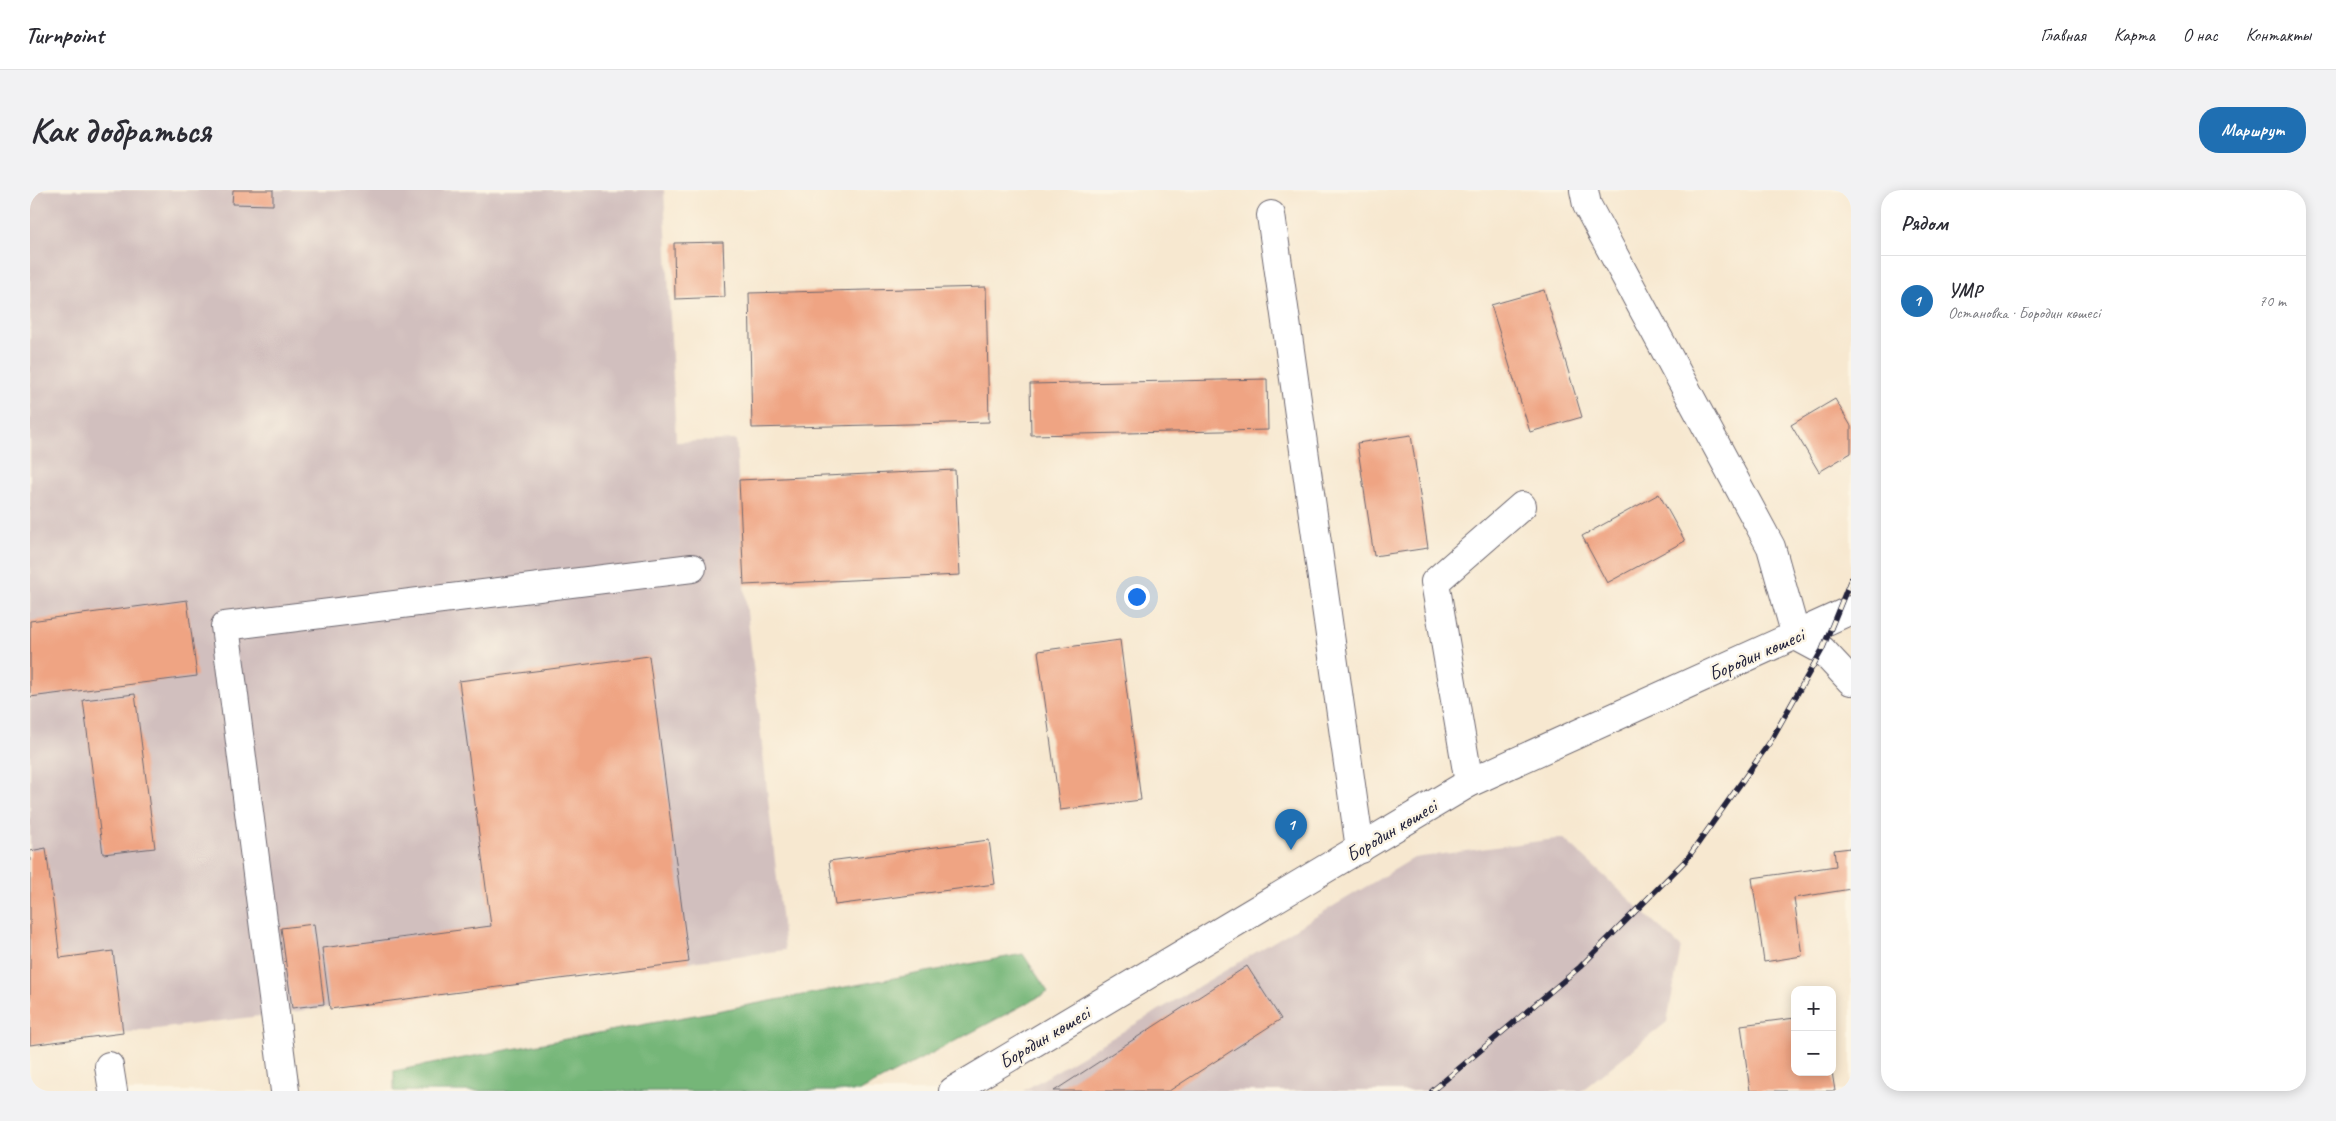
<!DOCTYPE html>
<html lang="ru">
<meta charset="utf-8">
<style>
:root{--surface:#fff;--page:#f2f2f3;--text:#2b2b33;--muted:#7c7c81;--line:#e1e1e2;--accent:#1f6fb2}
body{margin:0;font-family:Caveat,sans-serif;background:var(--page);color:var(--text)}
.controls{position:absolute;right:15px;bottom:15px;display:grid;overflow:hidden;border-radius:10px;box-shadow:0 2px 12px #0003}
.controls button{width:45px;height:45px;display:grid;place-items:center;padding:0;border:0;border-bottom:1px solid var(--line);background:var(--surface);color:var(--text);font:25px sans-serif}
.you{position:absolute;left:1106px;top:406px;width:18px;height:18px;margin:-12px;border:4px solid #fff;border-radius:50%;background:#1a73e8;box-shadow:0 0 0 8px #1a73e833}
.badge{display:grid;place-items:center;width:32px;height:32px;border-radius:50%;background:var(--accent);color:#fff;font-size:16px;font-weight:700}
.pin{position:absolute;translate:-50% -41px;filter:drop-shadow(0 1px 2px #0008)}
.pin::after{content:'';position:absolute;top:26px;width:18px;height:15px;background:inherit;clip-path:polygon(0 0,100% 0,50% 100%)}
.list{margin:0;padding:0;list-style:none}
h2{display:flex;justify-content:space-between;align-items:center;height:65px;margin:0;padding:0 20px;font-size:21px}
h2 small{font-size:16px;font-weight:400;color:var(--muted)}
.list li{display:grid;grid-template-columns:32px 1fr auto;gap:15px;align-items:center;box-sizing:border-box;height:90px;padding:0 20px;border-top:1px solid var(--line)}
.list b{display:block;font-size:19px;white-space:nowrap}
.list p{margin:0;font-size:16px;white-space:nowrap;color:var(--muted)}
.list em{font-size:16px;font-style:normal;color:var(--muted)}
.map{position:relative;flex:none;width:1821px;height:901px;overflow:hidden;border-radius:20px}
header{display:flex;align-items:center;gap:30px;box-sizing:border-box;height:70px;padding:0 25px;background:var(--surface);border-bottom:1px solid var(--line)}
header strong{font-size:24px}
nav{display:flex;gap:28px;margin-inline-start:auto;font-size:18px}
.intro{display:flex;align-items:center;justify-content:space-between;box-sizing:border-box;height:120px;padding:0 30px}
h1{margin:0;font-size:35px}
.button{padding:12px 22px;border-radius:20px;background:var(--accent);color:#fff;font-size:18px;font-weight:700}
main{display:flex;gap:30px;padding:0 30px}
aside{flex:1;background:var(--surface);border-radius:20px;box-shadow:0 2px 12px #0003}
.map>svg:first-child{display:block}
</style>
<header>
<strong>Turnpoint</strong>
<nav><a>Главная</a><a>Карта</a><a>О нас</a><a>Контакты</a></nav>
</header>
<div class="intro"><h1>Как добраться</h1><a class="button">Маршрут</a></div>
<main>
<div class="map">
<svg width="1821" height="901" viewBox="0 0 1821 901">
<rect width="100%" height="100%" fill="#fcf5e5"/>
<filter id="ink" filterUnits="userSpaceOnUse"><feTurbulence type="fractalNoise" baseFrequency=".02" numOctaves="2"/><feDisplacementMap in="SourceGraphic" scale="10" xChannelSelector="R" yChannelSelector="G"/><feConvolveMatrix kernelMatrix="1 2 1 2 8 2 1 2 1" color-interpolation-filters="sRGB"/></filter>
<filter id="wash" filterUnits="userSpaceOnUse"><feTurbulence type="fractalNoise" baseFrequency=".0096" numOctaves="4" result="noise"/><feDisplacementMap in="SourceGraphic" scale="20" xChannelSelector="R" yChannelSelector="G"/><feGaussianBlur stdDeviation="1.12" result="paint"/><feColorMatrix in="noise" values="0 0 0 0 0 0 0 0 0 0 0 0 0 0 0 0 0 1.4 0 .05"/><feComposite in="paint" operator="in"/></filter>
<g filter="url(#wash)">
<rect width="100%" height="100%" fill="#f7e8d0"/>
<!-- industrial -->
<g fill="#d1bfbe">
<path d="M 0,0 L 634,0 L 646,252 L 706,250 L 714,395 L 755,760 L 0,855 Z"/>
<path d="M 1533,648 L 1651,757 L 1637,832 L 1551,901 L 993,901 L 1384,668 Z"/>
</g>
<!-- forest -->
<path fill="#75b678" stroke="#4c6c5a" d="M 993,764 L 1018,802 L 830,901 L 364,901 L 364,881 Z"/>
<g id="blocks">
<!-- building -->
<g fill="#efa483">
<path d="M 203,0 L 243,0 L 243,15 L 202,14 Z"/>
<path d="M 693,52 L 695,107 L 645,109 L 644,53 Z"/>
<path d="M 956,97 L 959,232 L 722,238 L 719,103 Z"/>
<path d="M 1514,100 L 1552,227 L 1500,242 L 1461,115 Z"/>
<path d="M 1237,189 L 1238,240 L 1001,245 L 1000,194 Z"/>
<path d="M 1805,209 L 1821,236 L 1821,263 L 1789,282 L 1761,235 Z"/>
<path d="M 1381,245 L 1398,358 L 1344,366 L 1327,253 Z"/>
<path d="M 925,280 L 930,385 L 714,395 L 709,290 Z"/>
<path d="M 1629,304 L 1655,351 L 1577,393 L 1552,346 Z"/>
<path d="M 157,410 L 167,486 L 0,507 L 0,431 Z"/>
<path d="M 1090,450 L 1111,610 L 1030,620 L 1008,461 Z"/>
<path d="M 619,466 L 659,772 L 300,819 L 292,758 L 461,736 L 429,491 Z"/>
<path d="M 105,504 L 125,658 L 73,664 L 53,510 Z"/>
<path d="M 959,650 L 965,694 L 805,715 L 799,671 Z"/>
<path d="M 16,658 L 30,768 L 83,761 L 93,843 L 0,855 L 0,661 Z"/>
<path d="M 1821,658 L 1821,699 L 1764,708 L 1772,766 L 1734,772 L 1722,688 L 1806,676 L 1804,660 Z"/>
<path d="M 284,734 L 294,814 L 262,818 L 251,738 Z"/>
<path d="M 1217,776 L 1251,829 L 1139,901 L 1024,901 Z"/>
<path d="M 1765,828 L 1765,882 L 1802,882 L 1805,901 L 1720,901 L 1711,835 Z"/>
</g>
</g>
</g>
<g filter="url(#ink)">
<use href="#blocks" fill-opacity="0" stroke="#6d676f" stroke-width="1"/>
<g fill="none" stroke-linecap="round" stroke-linejoin="round">
<!-- minor casing -->
<g stroke="#6d676f" stroke-width="30">
<g id="minor">
<path d="M 1554,0 L 1557,15 L 1741,357 L 1766,446 L 1792,460 L 1821,491"/>
<path d="M 1241,25 L 1330,659"/>
<path d="M 1439,593 L 1405,392 L 1492,316"/>
<path d="M 79,876 L 83,901"/>
<path d="M 255,901 L 195,436 L 662,378"/>
<path d="M 923,901 L 1439,593 L 1821,420"/>
</g>
</g>
<!-- minor -->
<use href="#minor" stroke="#fff" stroke-width="28"/>
<!-- rail casing -->
<g stroke="#22223b" stroke-width="5.5">
<path id="rail" d="M 1402,901 L 1550,777 L 1657,669 L 1740,552 L 1792,460 L 1821,389"/>
</g>
<!-- rail -->
<use href="#rail" stroke="#fcf5e5" stroke-width="4" stroke-dasharray="11" stroke-linecap="butt"/>
</g>
</g>
<g text-anchor="middle" stroke-width="5" stroke-linejoin="round" paint-order="stroke">
<!-- street labels -->
<g font-size="20" fill="#22223b" stroke="#fcf5e5">
<text transform="translate(1726 464) rotate(-24)" y="7">Бородин көшесі</text>
<text transform="translate(1361 640) rotate(-31)" y="7">Бородин көшесі</text>
<text transform="translate(1014 847) rotate(-31)" y="7">Бородин көшесі</text>
</g>
</g>
</svg>
<div class="controls">
<button>+</button>
<button>−</button>
</div>
<div class="you"></div>
<div class="pin badge" style="left:1261px;top:660px">1</div>
</div>
<aside>
<h2>Рядом<small></small></h2>
<ul class="list">
<li><span class="badge">1</span><div><b>УМР</b><p>Остановка · Бородин көшесі</p></div><em>70 m</em></li>
</ul>
</aside>
</main>
